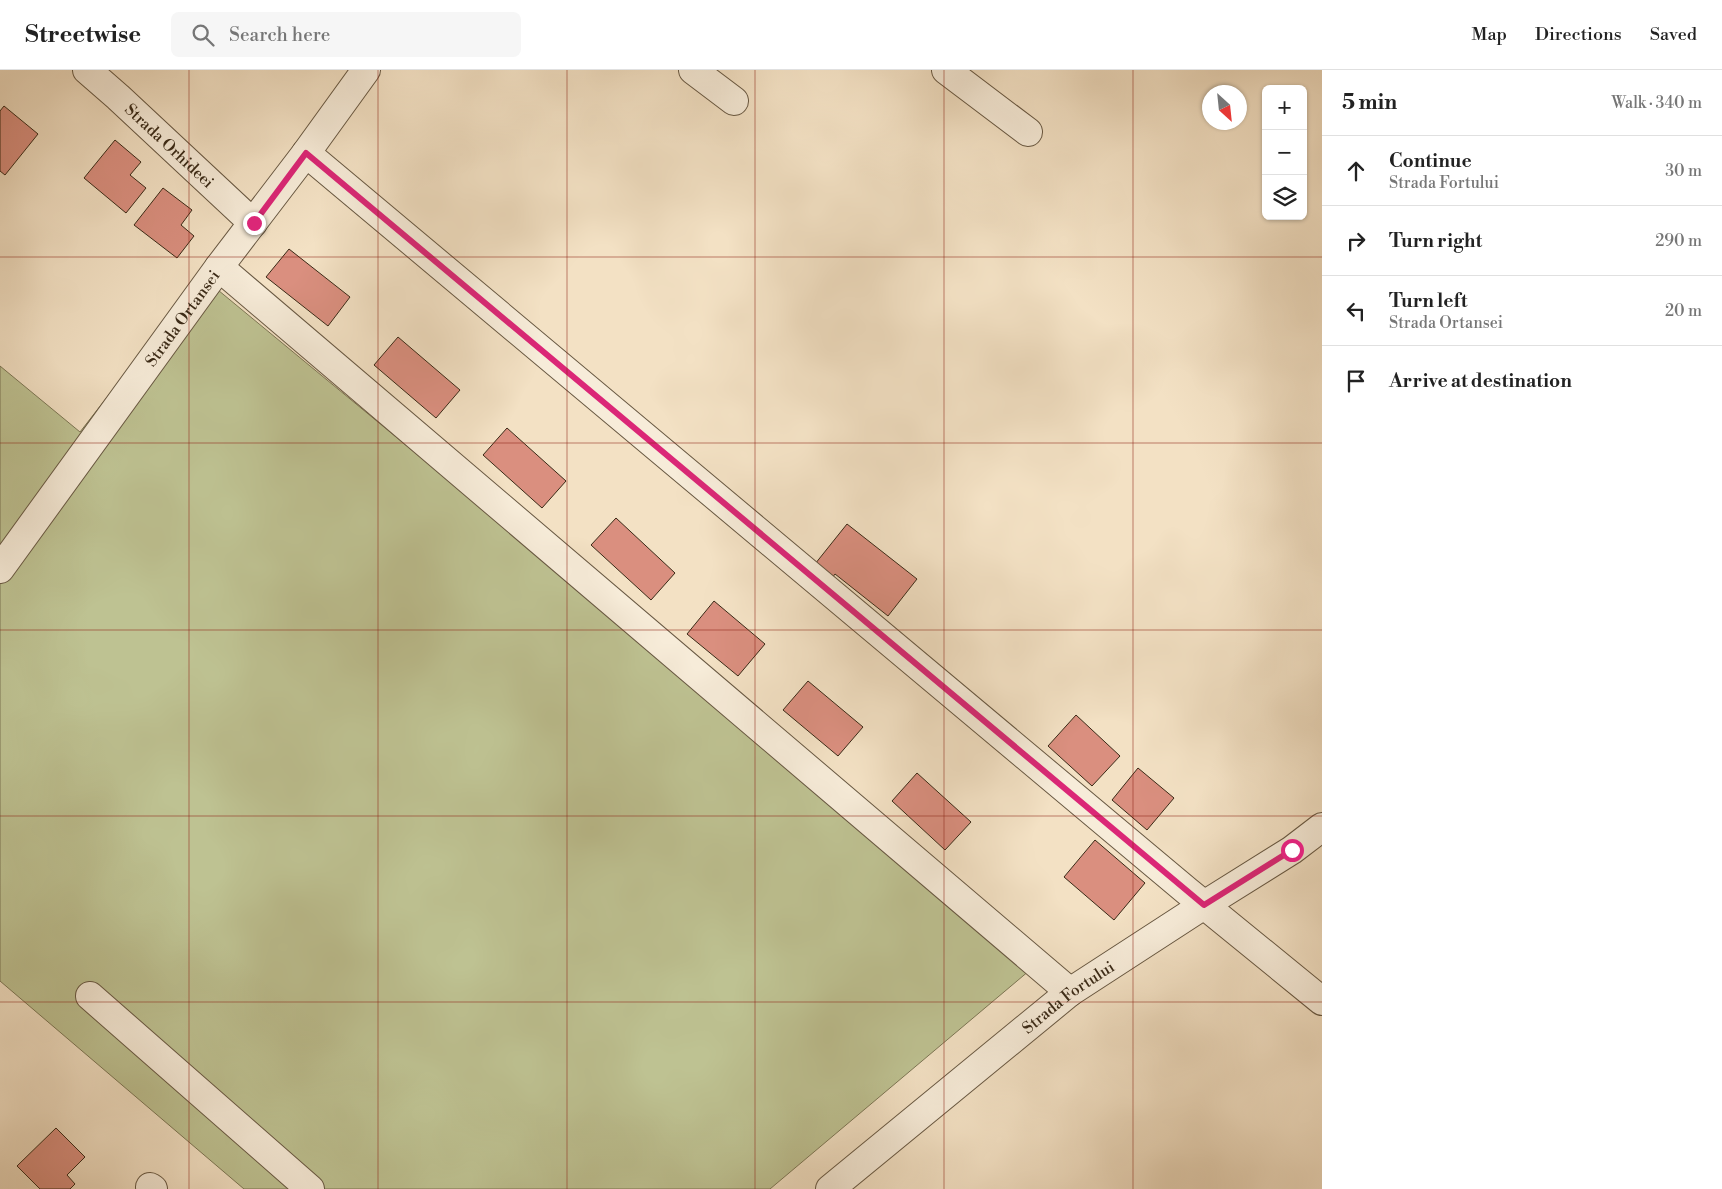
<!DOCTYPE html>
<meta charset="utf-8">
<style>
:root{--surface:#fff;--page:#f6f6f6;--text:#222;--muted:#767676;--line:#e0e0e0}
body{margin:0;font-family:"Libre Bodoni",serif;background:var(--page);color:var(--text)}
.controls{position:absolute;right:15px;top:15px;display:grid;overflow:hidden;border-radius:8px;box-shadow:0 1px 4px #0004}
.controls button{width:45px;height:45px;display:grid;place-items:center;padding:0;border:0;border-bottom:1px solid var(--line);background:var(--surface);color:var(--text);font:25px sans-serif}
.compass{position:absolute;left:1202px;top:15px;width:45px;height:45px;border-radius:50%;background:var(--surface);box-shadow:0 1px 4px #0004;rotate:153deg}
.stop{position:absolute;width:15px;height:15px;margin:-11px;border:4px solid #db2777;border-radius:50%;background:#fff}
.stop.end{background:#db2777;border-color:#fff;box-shadow:0 1px 5px #0008}
.list{margin:0;padding:0;list-style:none}
h2{display:flex;justify-content:space-between;align-items:center;height:65px;margin:0;padding:0 20px;font-size:21px}
h2 small{font-size:16px;font-weight:400;color:var(--muted)}
.list li{display:grid;grid-template-columns:32px 1fr auto;gap:15px;align-items:center;box-sizing:border-box;height:70px;padding:0 20px;border-top:1px solid var(--line)}
.list b{display:block;font-size:19px;white-space:nowrap}
.list p{margin:0;font-size:16px;white-space:nowrap;color:var(--muted)}
.list em{font-size:16px;font-style:normal;color:var(--muted)}
.icon{flex:none;width:28px;height:28px;fill:none;stroke:currentColor;stroke-width:2;stroke-linecap:round;stroke-linejoin:round}
.map{position:relative;flex:none;width:1322px;height:1119px;overflow:hidden}
header{display:flex;align-items:center;gap:30px;box-sizing:border-box;height:70px;padding:0 25px;background:var(--surface);border-bottom:1px solid var(--line)}
header strong{font-size:24px}
nav{display:flex;gap:28px;margin-inline-start:auto;font-size:18px}
.search{width:350px;height:45px;background:var(--page);display:flex;align-items:center;gap:12px;box-sizing:border-box;padding:0 18px;border-radius:8px;color:var(--muted);font-size:19px}
main{display:flex}
aside{flex:1;background:var(--surface)}
.map>svg:first-child{display:block}
</style>
<header>
<strong>Streetwise</strong>
<div class="search"><svg class="icon" aria-label="search" viewBox="0 0 24 24"><circle cx="10" cy="10" r="6"/><path d="M15 15l6 6"/></svg>Search here</div>
<nav><a>Map</a><a>Directions</a><a>Saved</a></nav>
</header>
<main>
<div class="map">
<svg width="1322" height="1119" viewBox="0 0 1322 1119">
<rect width="100%" height="100%" fill="#f3e1c4"/>
<filter id="stains"><feTurbulence type="fractalNoise" baseFrequency=".004" numOctaves="4"/><feColorMatrix values="0 0 0 0 .2 0 0 0 0 .09 0 0 0 0 .02 0 0 0 .5 -.17"/></filter>
<radialGradient id="worn" r=".72"><stop offset=".6" stop-color="#630" stop-opacity="0"/><stop offset="1" stop-color="#630" stop-opacity=".3"/></radialGradient>
<!-- grass -->
<path fill="#bec292" stroke="#7c7654" d="M 201,206 L 1036,895 L 770,1119 L 244,1119 L 0,911 L 0,296 L 80,362 Z"/>
<!-- building -->
<g fill="#da8f7f" stroke="#3a2a17">
<path d="M 4,36 L 38,64 L 5,105 L 0,101 L 0,41 Z"/>
<path d="M 115,70 L 141,92 L 130,105 L 146,118 L 126,143 L 84,108 Z"/>
<path d="M 163,118 L 192,140 L 181,155 L 194,166 L 177,188 L 134,155 Z"/>
<path d="M 289,179 L 350,227 L 328,256 L 266,207 Z"/>
<path d="M 398,267 L 460,320 L 436,348 L 374,295 Z"/>
<path d="M 507,358 L 566,411 L 542,438 L 483,385 Z"/>
<path d="M 616,448 L 675,503 L 651,530 L 591,475 Z"/>
<path d="M 847,454 L 917,509 L 888,546 L 835,504 L 832,508 L 815,494 Z"/>
<path d="M 714,531 L 765,574 L 738,606 L 687,564 Z"/>
<path d="M 808,611 L 863,657 L 838,686 L 783,640 Z"/>
<path d="M 1076,645 L 1120,686 L 1092,716 L 1048,676 Z"/>
<path d="M 1138,698 L 1174,728 L 1147,760 L 1112,730 Z"/>
<path d="M 917,703 L 971,752 L 945,780 L 892,731 Z"/>
<path d="M 1095,770 L 1145,813 L 1114,850 L 1064,807 Z"/>
<path d="M 56,1058 L 85,1087 L 67,1105 L 75,1114 L 70,1119 L 40,1119 L 17,1096 Z"/>
</g>
<g fill="none" stroke-linecap="round" stroke-linejoin="round">
<!-- minor casing -->
<g stroke="#685842" stroke-width="30">
<g id="minor">
<path id="s1" d="M 87,0 L 118,27 L 253,153"/>
<path d="M 693,0 L 734,31"/>
<path d="M 946,0 L 1028,62"/>
<path d="M 306,83 L 1187,821 L 1322,931"/>
<path d="M 219,197 L 1070,922"/>
<path id="s2" d="M 0,499 L 219,197 L 306,83 L 366,0"/>
<path d="M 90,926 L 310,1119"/>
<path d="M 150,1117 L 153,1119"/>
<path id="s3" d="M 830,1119 L 1070,922 L 1204,835 L 1292,780 L 1322,757"/>
</g>
</g>
<!-- minor -->
<use href="#minor" stroke="#f7ecd9" stroke-width="28"/>
</g>
<g fill="none" stroke-linecap="round" stroke-linejoin="round">
<!-- route -->
<path stroke="#db2777" stroke-width="6" d="M 254,153 L 306,83 L 1204,835 L 1292,780"/>
</g>
<!-- grid -->
<path fill="none" stroke="#8f2418" stroke-width="1" stroke-opacity="0.55" d="M 189,0 L 189,1119M 378,0 L 378,1119M 567,0 L 567,1119M 755,0 L 755,1119M 944,0 L 944,1119M 1133,0 L 1133,1119M 0,187 L 1322,187M 0,373 L 1322,373M 0,560 L 1322,560M 0,746 L 1322,746M 0,932 L 1322,932"/>
<g text-anchor="middle" stroke-width="4" stroke-linejoin="round" paint-order="stroke">
<!-- street labels -->
<g font-size="16" fill="#3a2a17" stroke="#f7ecd9">
<text dy="6" stroke="none"><textPath href="#s1" startOffset="112">Strada Orhideei</textPath></text>
<text dy="6" stroke="none"><textPath href="#s2" startOffset="310">Strada Ortansei</textPath></text>
<text dy="6" stroke="none"><textPath href="#s3" startOffset="306">Strada Fortului</textPath></text>
</g>
</g>
<rect width="100%" height="100%" filter="url(#stains)"/>
<rect width="100%" height="100%" fill="url(#worn)"/>
</svg>
<div class="controls">
<button>+</button>
<button>−</button>
<button><svg class="icon" aria-label="layers" viewBox="0 0 24 24"><path d="M12 4l9 5-9 5-9-5zM3 14l9 5 9-5"/></svg></button>
</div>
<svg class="compass" viewBox="-18 -18 36 36"><path d="M0-13l5 13h-10z" fill="#e53935"/><path d="M0 13l5-13h-10z" fill="#767676"/></svg>
<div class="stop" style="left:1292px;top:780px"></div>
<div class="stop end" style="left:254px;top:153px"></div>
</div>
<aside>
<h2>5 min<small>Walk · 340 m</small></h2>
<ul class="list">
<li><svg class="icon" aria-label="ahead" viewBox="0 0 24 24"><path d="M12 20V5M6 11l6-6 6 6"/></svg><div><b>Continue</b><p>Strada Fortului</p></div><em>30 m</em></li>
<li><svg class="icon" aria-label="right" viewBox="0 0 24 24"><path d="M7 20v-9h11M14 6l5 5-5 5"/></svg><div><b>Turn right</b></div><em>290 m</em></li>
<li><svg class="icon" aria-label="left" viewBox="0 0 24 24"><path d="M17 20v-9H6M10 6l-5 5 5 5"/></svg><div><b>Turn left</b><p>Strada Ortansei</p></div><em>20 m</em></li>
<li><svg class="icon" aria-label="arrive" viewBox="0 0 24 24"><path d="M6 21V4h12l-3 4 3 4H6"/></svg><div><b>Arrive at destination</b></div></li>
</ul>
</aside>
</main>
